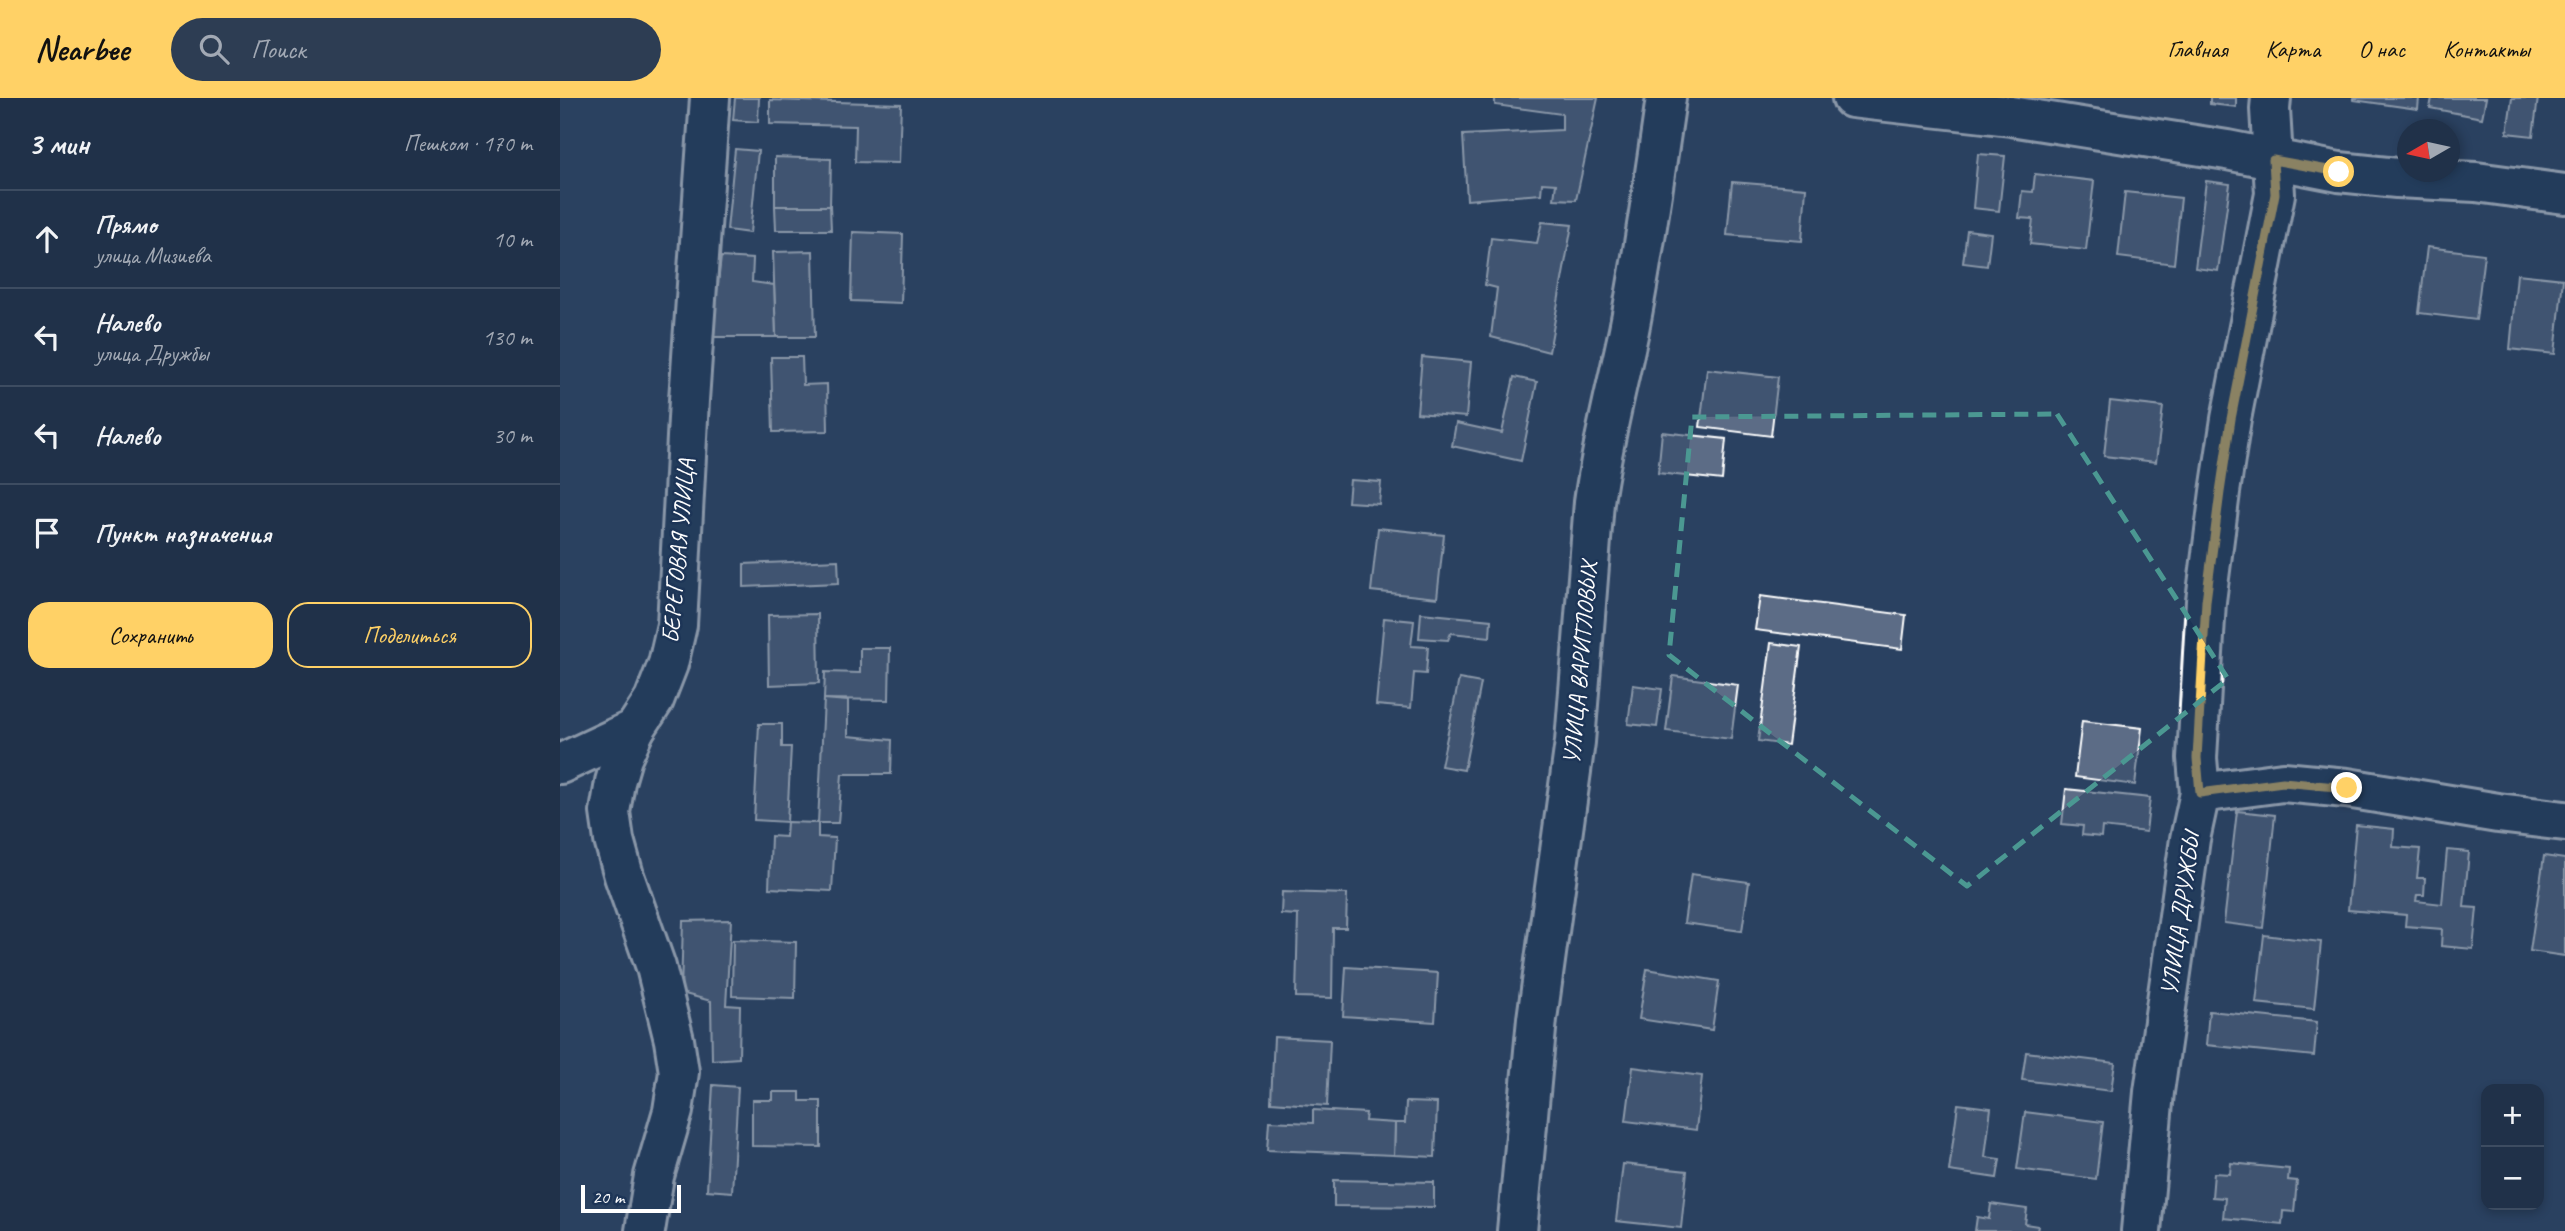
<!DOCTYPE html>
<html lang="ru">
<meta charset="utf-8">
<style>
:root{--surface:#203149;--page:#2d3d53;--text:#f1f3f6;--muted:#a2a9b4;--line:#3d4c61;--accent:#ffd166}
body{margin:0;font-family:Caveat,sans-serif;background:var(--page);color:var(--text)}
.controls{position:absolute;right:21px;bottom:21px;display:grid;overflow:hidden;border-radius:14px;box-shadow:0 4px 10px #0003}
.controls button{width:63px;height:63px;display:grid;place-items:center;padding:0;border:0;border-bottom:2px solid var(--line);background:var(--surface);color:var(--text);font:35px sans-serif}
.compass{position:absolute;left:1837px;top:21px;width:63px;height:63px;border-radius:50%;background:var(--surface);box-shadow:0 4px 10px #0003;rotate:261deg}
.scale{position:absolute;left:21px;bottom:18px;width:100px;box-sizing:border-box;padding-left:7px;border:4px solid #fff;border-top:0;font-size:19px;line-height:24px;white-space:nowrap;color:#fff;-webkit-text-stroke:5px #1d3557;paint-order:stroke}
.stop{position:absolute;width:21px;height:21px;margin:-16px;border:5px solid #ffd166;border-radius:50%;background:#fff}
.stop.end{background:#ffd166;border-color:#fff;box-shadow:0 2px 7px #0008}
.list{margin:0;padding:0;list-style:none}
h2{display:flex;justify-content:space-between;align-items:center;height:91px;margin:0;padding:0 28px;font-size:30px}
h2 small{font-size:23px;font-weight:400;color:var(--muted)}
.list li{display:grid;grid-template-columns:46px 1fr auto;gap:21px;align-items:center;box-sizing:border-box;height:98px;padding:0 28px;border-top:2px solid var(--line)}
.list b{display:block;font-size:26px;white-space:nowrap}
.list p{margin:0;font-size:23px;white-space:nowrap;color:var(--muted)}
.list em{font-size:23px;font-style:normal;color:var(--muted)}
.actions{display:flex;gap:14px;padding:21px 28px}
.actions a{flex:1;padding:16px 0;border:2px solid var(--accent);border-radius:21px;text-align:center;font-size:24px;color:var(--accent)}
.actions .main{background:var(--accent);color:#111}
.icon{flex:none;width:38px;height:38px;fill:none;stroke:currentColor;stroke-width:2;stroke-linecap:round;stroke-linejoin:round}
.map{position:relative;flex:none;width:2005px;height:1133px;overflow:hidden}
header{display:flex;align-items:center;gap:42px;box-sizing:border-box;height:98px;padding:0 35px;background:var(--accent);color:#111}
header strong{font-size:33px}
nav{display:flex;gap:38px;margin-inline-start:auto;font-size:24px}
.search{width:490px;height:63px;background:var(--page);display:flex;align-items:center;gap:18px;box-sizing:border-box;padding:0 24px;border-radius:38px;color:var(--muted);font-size:26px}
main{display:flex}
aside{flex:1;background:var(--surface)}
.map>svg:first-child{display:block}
</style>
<header>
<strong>Nearbee</strong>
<div class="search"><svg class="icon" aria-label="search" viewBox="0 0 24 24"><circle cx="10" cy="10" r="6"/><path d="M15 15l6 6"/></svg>Поиск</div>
<nav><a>Главная</a><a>Карта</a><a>О нас</a><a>Контакты</a></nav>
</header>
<main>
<aside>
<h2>3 мин<small>Пешком · 170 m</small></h2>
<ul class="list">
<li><svg class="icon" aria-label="ahead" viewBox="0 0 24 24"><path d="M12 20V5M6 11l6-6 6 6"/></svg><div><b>Прямо</b><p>улица Мизиева</p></div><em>10 m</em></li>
<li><svg class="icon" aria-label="left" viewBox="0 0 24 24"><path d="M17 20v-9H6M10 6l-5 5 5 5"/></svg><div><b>Налево</b><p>улица Дружбы</p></div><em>130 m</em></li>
<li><svg class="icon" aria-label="left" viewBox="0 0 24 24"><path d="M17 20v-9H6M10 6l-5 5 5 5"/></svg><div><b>Налево</b></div><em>30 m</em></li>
<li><svg class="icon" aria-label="arrive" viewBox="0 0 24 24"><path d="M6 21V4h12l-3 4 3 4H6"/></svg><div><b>Пункт назначения</b></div></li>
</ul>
<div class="actions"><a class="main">Сохранить</a><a>Поделиться</a></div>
</aside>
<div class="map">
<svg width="2005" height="1133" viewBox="0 0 2005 1133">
<rect width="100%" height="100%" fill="#2a4161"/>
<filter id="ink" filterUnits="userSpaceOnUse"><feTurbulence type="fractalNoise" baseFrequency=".0143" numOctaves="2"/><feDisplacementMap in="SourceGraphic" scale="14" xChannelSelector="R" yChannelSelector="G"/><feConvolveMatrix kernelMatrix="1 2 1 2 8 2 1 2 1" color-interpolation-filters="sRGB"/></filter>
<g filter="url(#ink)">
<!-- building -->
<g fill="#5b6c86" stroke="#fff" stroke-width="2">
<path d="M 175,0 L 199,0 L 198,24 L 173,22 Z"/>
<path d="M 935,0 L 1038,0 L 1016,102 L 994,101 L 996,86 L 982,85 L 981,96 L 907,102 L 903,37 L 1002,32 L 1002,16 L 935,7 Z"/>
<path d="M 1650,0 L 1676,0 L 1676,9 L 1650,6 Z"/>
<path d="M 1793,0 L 1859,0 L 1858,11 L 1793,2 Z"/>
<path d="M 1872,0 L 1926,0 L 1922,20 L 1870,10 Z"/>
<path d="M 1952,0 L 1978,0 L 1973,38 L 1947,35 Z"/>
<path d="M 210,2 L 341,6 L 339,65 L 295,64 L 296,28 L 210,26 Z"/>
<path d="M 175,51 L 198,53 L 190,135 L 167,132 Z"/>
<path d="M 1418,56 L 1445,58 L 1439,113 L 1413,110 Z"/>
<path d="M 215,59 L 271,61 L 270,108 L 215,108 Z"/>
<path d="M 1475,76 L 1534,83 L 1526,152 L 1470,146 L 1473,121 L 1459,120 L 1462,93 L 1473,94 Z"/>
<path d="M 1646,83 L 1670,86 L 1658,173 L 1635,170 Z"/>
<path d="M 1172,84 L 1246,90 L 1242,143 L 1167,137 Z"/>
<path d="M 1565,94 L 1621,100 L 1614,166 L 1558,159 Z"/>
<path d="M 215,108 L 270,108 L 271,132 L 216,132 Z"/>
<path d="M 982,124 L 1012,127 L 989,254 L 931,239 L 937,190 L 925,187 L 931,140 L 977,145 Z"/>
<path d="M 1407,132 L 1431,135 L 1427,168 L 1403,165 Z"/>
<path d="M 293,134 L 343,136 L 341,205 L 291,203 Z"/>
<path d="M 1867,149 L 1924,156 L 1916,222 L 1859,215 Z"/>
<path d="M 253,153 L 255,239 L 216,239 L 213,154 Z"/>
<path d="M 161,159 L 193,161 L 192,184 L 214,187 L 216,239 L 152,239 Z"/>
<path d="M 1957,176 L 2003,181 L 1995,256 L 1950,251 Z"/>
<path d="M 211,259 L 242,259 L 243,287 L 267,286 L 268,333 L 213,334 Z"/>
<path d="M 862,259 L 911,264 L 906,319 L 857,315 Z"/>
<path d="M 1147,271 L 1218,279 L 1211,338 L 1140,329 Z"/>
<path d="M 954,279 L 977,284 L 961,363 L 892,348 L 896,325 L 942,335 Z"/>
<path d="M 1550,303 L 1603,309 L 1596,364 L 1544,358 Z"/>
<path d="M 1102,334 L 1166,341 L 1162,382 L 1098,375 Z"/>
<path d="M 790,382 L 821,384 L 819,406 L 788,404 Z"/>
<path d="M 818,430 L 884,437 L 877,500 L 811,493 Z"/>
<path d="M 278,462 L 279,485 L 184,489 L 184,466 Z"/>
<path d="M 1200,498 L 1346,517 L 1342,551 L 1195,532 Z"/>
<path d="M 861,515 L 931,522 L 930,539 L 891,535 L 888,542 L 859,540 Z"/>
<path d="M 258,516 L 259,585 L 209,587 L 208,517 Z"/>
<path d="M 824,520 L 854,523 L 851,548 L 868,549 L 866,576 L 854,575 L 851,610 L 816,607 Z"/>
<path d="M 1211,545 L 1241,549 L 1228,647 L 1198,643 Z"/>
<path d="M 300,550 L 330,550 L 329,602 L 264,601 L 265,574 L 300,575 Z"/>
<path d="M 1113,578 L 1178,587 L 1171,641 L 1106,633 Z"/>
<path d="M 899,581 L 921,585 L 904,672 L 881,668 Z"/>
<path d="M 1073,587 L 1102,591 L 1097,629 L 1068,626 Z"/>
<path d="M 264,601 L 288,603 L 288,638 L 332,642 L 331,676 L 282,676 L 278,725 L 258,725 Z"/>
<path d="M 1522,623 L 1582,630 L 1575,687 L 1515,679 Z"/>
<path d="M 199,626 L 222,626 L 222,649 L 231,649 L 227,724 L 194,722 Z"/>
<path d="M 1506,691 L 1590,700 L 1586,734 L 1542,729 L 1541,739 L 1522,737 L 1523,728 L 1502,726 Z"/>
<path d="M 1677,713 L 1715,717 L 1703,830 L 1664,825 Z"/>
<path d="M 227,724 L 258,725 L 258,739 L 275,740 L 272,793 L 209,790 L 211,738 L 226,739 Z"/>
<path d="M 1796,727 L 1834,731 L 1833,749 L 1860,751 L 1857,780 L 1865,780 L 1864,797 L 1857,797 L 1856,803 L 1882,806 L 1887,752 L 1909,754 L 1904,809 L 1917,810 L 1913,851 L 1881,848 L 1882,831 L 1845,828 L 1846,817 L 1788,812 Z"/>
<path d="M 1984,758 L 2005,761 L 2005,858 L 1970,853 Z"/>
<path d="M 1131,776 L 1189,784 L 1182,833 L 1124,825 Z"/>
<path d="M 722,794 L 787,796 L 786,830 L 773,830 L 772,900 L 736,899 L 738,817 L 721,816 Z"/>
<path d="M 171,822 L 166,907 L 180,908 L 179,960 L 152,962 L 151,903 L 121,895 L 123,823 Z"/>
<path d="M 1704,837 L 1761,844 L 1754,911 L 1696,905 Z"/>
<path d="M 173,842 L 236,844 L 235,900 L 172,898 Z"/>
<path d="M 786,869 L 878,875 L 875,924 L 783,918 Z"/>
<path d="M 1087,871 L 1159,883 L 1152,932 L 1079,921 Z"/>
<path d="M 1649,913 L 1757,924 L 1754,958 L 1646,947 Z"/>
<path d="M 714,939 L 770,942 L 767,1008 L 711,1004 Z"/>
<path d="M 1466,954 L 1555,965 L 1551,993 L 1462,982 Z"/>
<path d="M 1073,969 L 1142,978 L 1136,1032 L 1066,1023 Z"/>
<path d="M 153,987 L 178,989 L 172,1094 L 147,1092 Z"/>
<path d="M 213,994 L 240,994 L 240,1003 L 261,1003 L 261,1049 L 192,1048 L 192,1002 L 213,1002 Z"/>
<path d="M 846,1004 L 877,1005 L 875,1059 L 834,1057 L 835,1025 L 845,1025 Z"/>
<path d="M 1398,1006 L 1431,1010 L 1425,1059 L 1440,1061 L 1437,1080 L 1389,1073 Z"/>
<path d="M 753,1012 L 806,1015 L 805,1023 L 835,1025 L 834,1057 L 707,1052 L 709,1023 L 753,1025 Z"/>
<path d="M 1465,1014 L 1543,1024 L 1536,1081 L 1457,1071 Z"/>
<path d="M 1671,1065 L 1729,1071 L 1728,1082 L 1737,1083 L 1734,1114 L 1723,1113 L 1722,1126 L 1663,1120 L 1665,1100 L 1652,1099 L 1654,1075 L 1670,1076 Z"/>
<path d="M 1063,1066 L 1127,1073 L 1121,1130 L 1056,1123 Z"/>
<path d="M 774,1082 L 874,1084 L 874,1109 L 774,1108 Z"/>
<path d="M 1431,1106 L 1467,1111 L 1465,1126 L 1478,1128 L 1477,1133 L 1415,1133 L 1417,1119 L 1429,1121 Z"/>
</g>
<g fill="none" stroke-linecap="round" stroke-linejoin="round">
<!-- minor casing -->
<g stroke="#fff" stroke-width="44">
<g id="minor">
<path d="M 1292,0 L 1451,18 L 1667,52 L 1779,74 L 1837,80 L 1916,84 L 2005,96"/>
<path d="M 0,666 L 75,631"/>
<path d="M 1640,695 L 1723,684 L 1787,690 L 1938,715 L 2005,723"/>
<path d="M 85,1133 L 94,1078 L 113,1013 L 119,974 L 114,942 L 96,869 L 64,778 L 54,742 L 50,714 L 55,684 L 62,660 L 75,631 L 94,602 L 108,566 L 117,527 L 129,302 L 150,0"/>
<path d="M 957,1133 L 977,921 L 1015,644 L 1034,404 C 1042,346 1057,289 1069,232 C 1084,155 1095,77 1106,0"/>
<path d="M 1581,1133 L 1594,994 L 1630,741 L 1640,695 L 1637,660 L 1646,503 L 1660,394 L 1671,321 L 1715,96 L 1710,11 L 1711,0"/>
</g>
</g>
<!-- minor -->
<use href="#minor" stroke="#1d3557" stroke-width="38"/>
</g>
</g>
<g fill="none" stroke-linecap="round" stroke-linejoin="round" filter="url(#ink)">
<!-- route -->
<path stroke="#ffd166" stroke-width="9" d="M 1779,74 L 1713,62 L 1715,96 L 1671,321 L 1660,394 L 1646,503 L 1637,660 L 1640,695 L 1723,684 L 1787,690"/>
</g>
<!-- marked area -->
<path d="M0 0H2005V1133H0ZM 1497,316 L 1668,581 L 1407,788 L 1109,557 L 1132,319 Z" fill="#2a4161" fill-opacity=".55" fill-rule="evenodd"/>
<path fill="none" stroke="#4b9892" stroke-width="5" stroke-dasharray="14 9" stroke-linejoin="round" d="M 1497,316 L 1668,581 L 1407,788 L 1109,557 L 1132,319 Z"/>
<g text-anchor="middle" stroke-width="5" stroke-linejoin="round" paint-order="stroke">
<!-- street labels -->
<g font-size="24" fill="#fff" stroke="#1d3557">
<text transform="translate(118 453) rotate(-85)" y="8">БЕРЕГОВАЯ УЛИЦА</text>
<text transform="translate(1020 565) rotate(-85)" y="8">УЛИЦА ВАРИТЛОВЫХ</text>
<text transform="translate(1620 816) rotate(-82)" y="8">УЛИЦА ДРУЖБЫ</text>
</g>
</g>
</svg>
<div class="controls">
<button>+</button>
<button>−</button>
</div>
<svg class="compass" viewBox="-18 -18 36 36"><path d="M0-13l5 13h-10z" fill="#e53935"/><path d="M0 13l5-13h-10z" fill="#a2a9b4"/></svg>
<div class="scale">20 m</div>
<div class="stop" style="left:1779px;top:74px"></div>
<div class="stop end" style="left:1787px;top:690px"></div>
</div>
</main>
